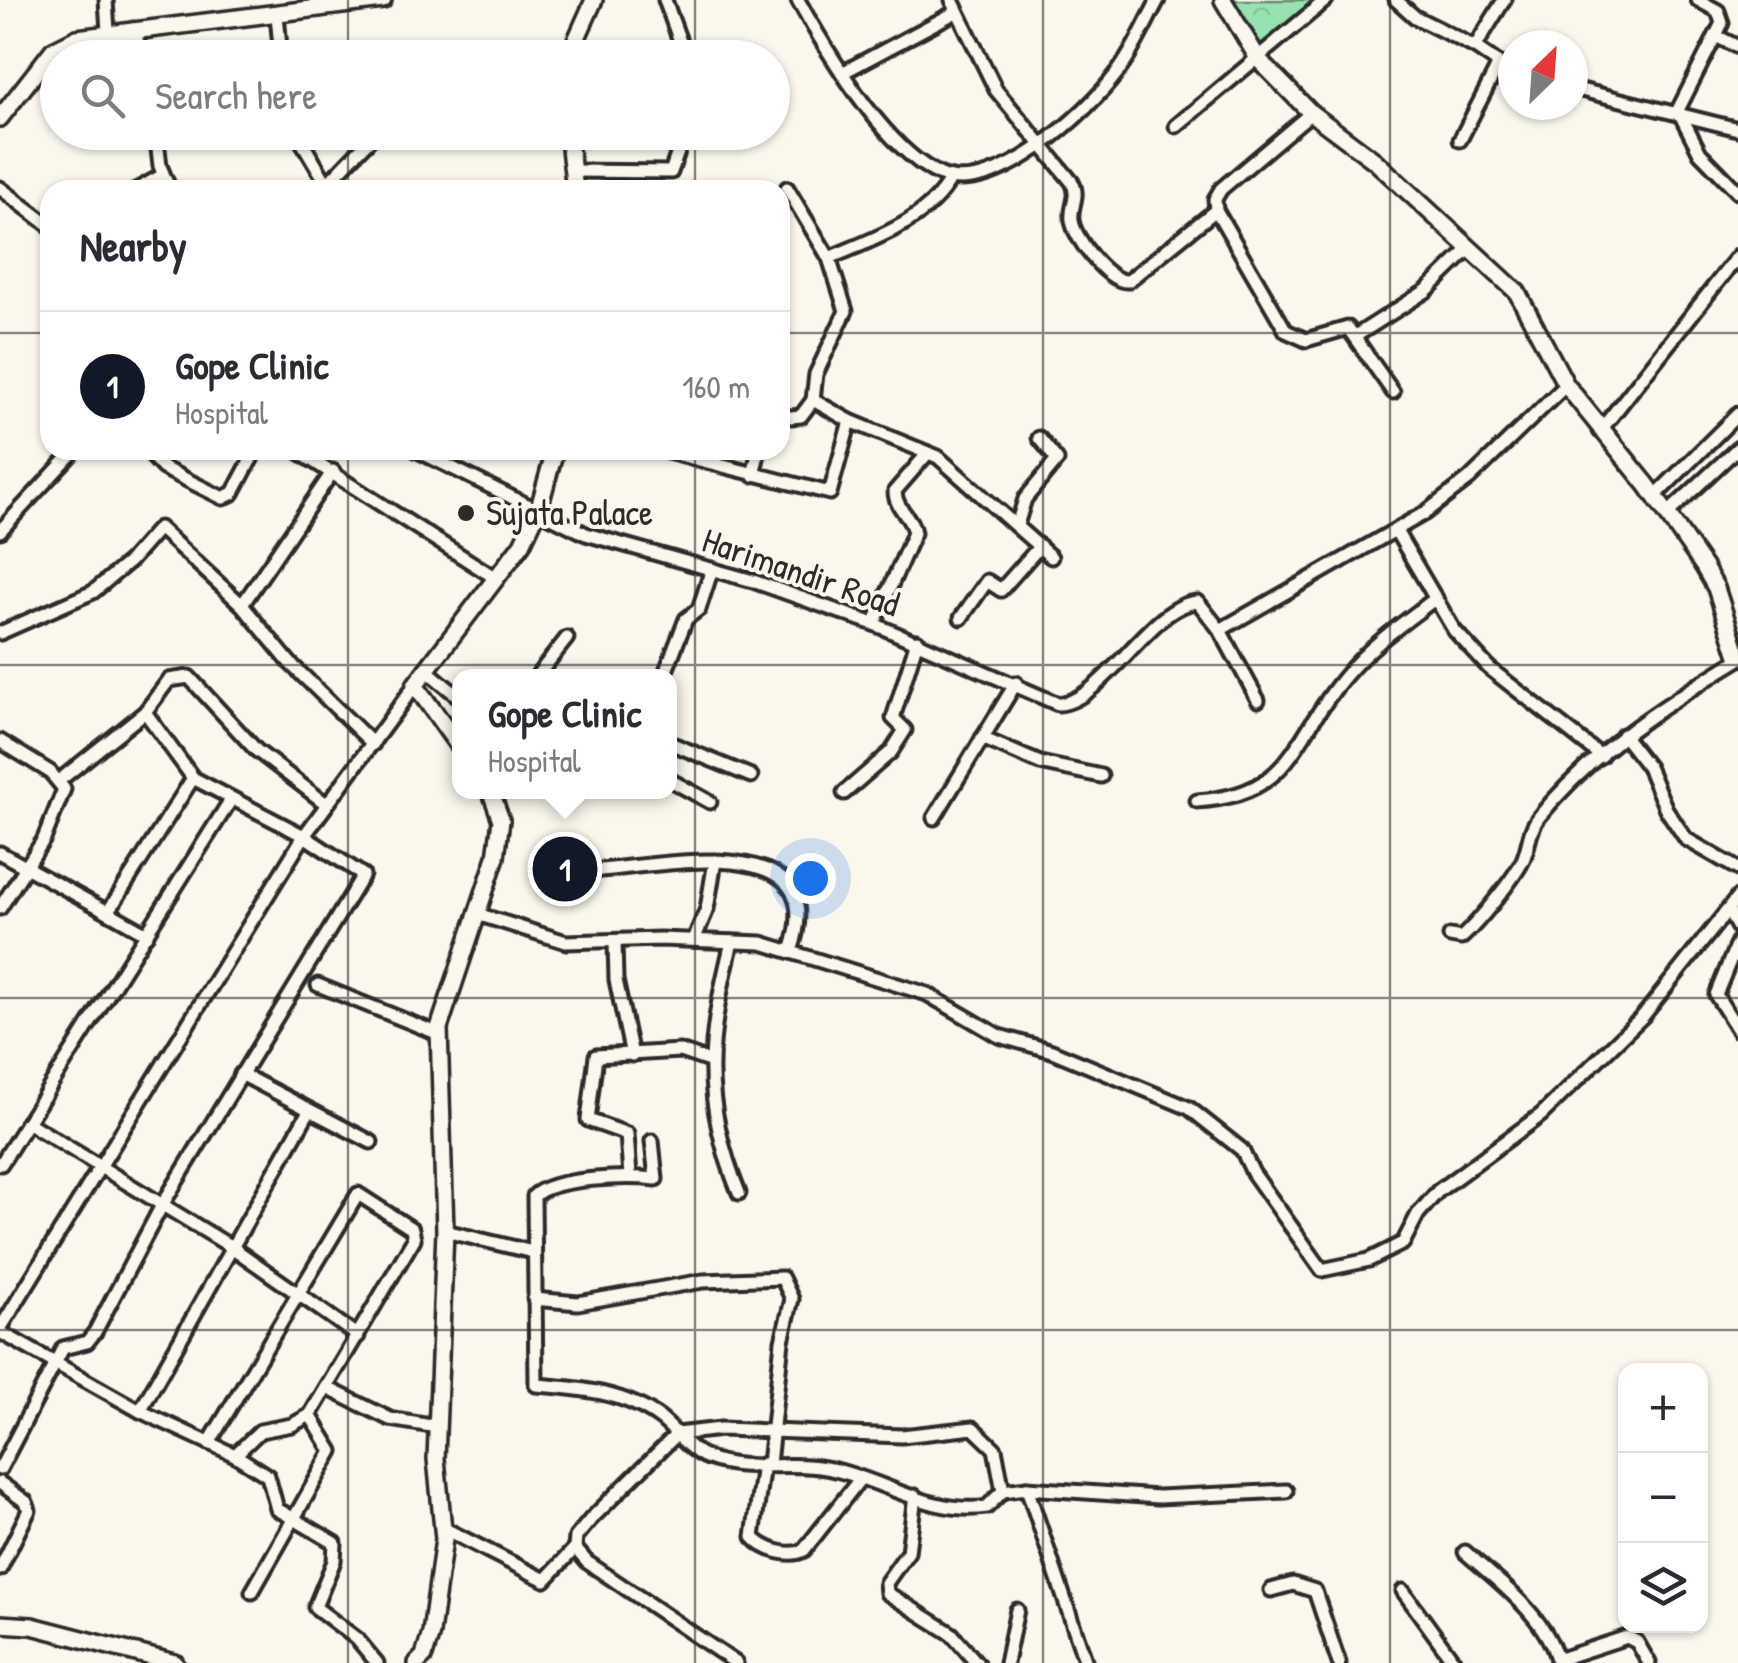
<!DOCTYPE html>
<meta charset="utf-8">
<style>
:root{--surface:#fff;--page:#f2f2f3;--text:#2b2b33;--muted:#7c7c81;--line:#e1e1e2;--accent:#111827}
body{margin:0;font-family:"Patrick Hand",sans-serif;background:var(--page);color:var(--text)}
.controls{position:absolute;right:30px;bottom:30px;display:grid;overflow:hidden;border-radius:20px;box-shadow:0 2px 8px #0004}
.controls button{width:90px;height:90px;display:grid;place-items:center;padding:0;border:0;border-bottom:2px solid var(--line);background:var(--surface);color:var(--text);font:50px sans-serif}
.compass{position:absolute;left:1498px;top:30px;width:90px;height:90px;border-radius:50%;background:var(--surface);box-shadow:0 2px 8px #0004;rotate:25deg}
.you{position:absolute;left:810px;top:878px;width:35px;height:35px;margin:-25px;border:8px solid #fff;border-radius:50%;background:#1a73e8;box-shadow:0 0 0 15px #1a73e833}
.badge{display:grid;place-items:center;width:65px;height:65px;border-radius:50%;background:var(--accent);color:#fff;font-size:32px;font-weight:700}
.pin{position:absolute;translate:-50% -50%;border:5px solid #fff;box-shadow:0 2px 10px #0006}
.popup{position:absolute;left:452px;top:669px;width:225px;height:130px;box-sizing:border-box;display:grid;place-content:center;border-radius:20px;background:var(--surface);filter:drop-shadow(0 2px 8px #0005);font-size:32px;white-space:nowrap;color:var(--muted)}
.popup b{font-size:38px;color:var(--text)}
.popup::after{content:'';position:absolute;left:50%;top:100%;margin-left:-20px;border:20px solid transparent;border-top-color:var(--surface)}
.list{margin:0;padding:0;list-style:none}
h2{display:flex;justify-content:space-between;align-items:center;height:130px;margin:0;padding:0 40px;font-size:42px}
h2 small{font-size:32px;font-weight:400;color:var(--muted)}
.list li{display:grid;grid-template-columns:65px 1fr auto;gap:30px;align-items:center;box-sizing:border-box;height:150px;padding:0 40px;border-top:2px solid var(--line)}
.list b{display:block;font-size:38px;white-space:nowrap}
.list p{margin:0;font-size:32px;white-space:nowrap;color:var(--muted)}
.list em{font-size:32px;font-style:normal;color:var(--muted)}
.icon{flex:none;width:55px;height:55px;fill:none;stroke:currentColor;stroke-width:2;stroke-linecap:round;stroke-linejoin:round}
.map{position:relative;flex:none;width:1738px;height:1663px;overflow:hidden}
.search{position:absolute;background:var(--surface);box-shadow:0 2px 8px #0004;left:40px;top:40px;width:750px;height:110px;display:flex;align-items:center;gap:25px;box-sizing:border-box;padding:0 35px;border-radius:55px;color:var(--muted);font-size:38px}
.panel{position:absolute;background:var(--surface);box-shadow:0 2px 8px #0004;left:40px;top:180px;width:750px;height:280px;border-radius:30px}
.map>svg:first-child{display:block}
</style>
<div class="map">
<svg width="1738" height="1663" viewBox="0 0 1738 1663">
<defs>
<pattern id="park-crowns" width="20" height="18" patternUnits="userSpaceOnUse" patternTransform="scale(2.5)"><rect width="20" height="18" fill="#98e2b1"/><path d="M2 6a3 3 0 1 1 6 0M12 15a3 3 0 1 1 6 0" fill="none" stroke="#83c298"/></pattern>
</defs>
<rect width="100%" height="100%" fill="#fbf7ec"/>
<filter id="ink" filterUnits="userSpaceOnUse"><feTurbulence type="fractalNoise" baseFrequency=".01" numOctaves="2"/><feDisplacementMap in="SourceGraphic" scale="20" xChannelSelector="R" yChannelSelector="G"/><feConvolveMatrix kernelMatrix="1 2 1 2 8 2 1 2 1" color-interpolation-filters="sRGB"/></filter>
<g filter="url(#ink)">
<!-- park -->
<path fill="url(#park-crowns)" stroke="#62866e" stroke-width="2.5" d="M 1226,0 L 1312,0 L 1263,50 Z"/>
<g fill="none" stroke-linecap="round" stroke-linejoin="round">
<!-- street casing -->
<g stroke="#2b2b2b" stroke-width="19">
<g id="street">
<path d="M 106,0 L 108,32"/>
<path d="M 665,0 L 686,58"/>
<path d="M 798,0 C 827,52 886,151 941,175 C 995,198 1088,112 1117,73 C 1134,51 1145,24 1158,0"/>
<path d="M 952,0 L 996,90 L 1072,182 C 1080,197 1070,205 1072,220 C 1074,239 1109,283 1128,281 L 1216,210"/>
<path d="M 1396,0 L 1415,17 L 1475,47 L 1504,0"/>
<path d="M 1698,0 L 1718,11 L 1722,23 L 1678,110 L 1700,153 L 1738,192"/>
<path d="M 277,15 L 281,58"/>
<path d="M 133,29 L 144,58"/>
<path d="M 1716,36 L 1738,47"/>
<path d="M 1475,47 L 1513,73"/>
<path d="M 842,73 L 956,12"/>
<path d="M 1573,88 L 1738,129"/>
<path d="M 1311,113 L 1221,189 L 1215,199 L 1216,210 L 1286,331 L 1306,340 L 1348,328 L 1393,392"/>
<path d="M 1176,126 L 1326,0"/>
<path d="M 156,132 L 160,166 L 170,190"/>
<path d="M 296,132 L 330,189"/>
<path d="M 1460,140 L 1498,66"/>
<path d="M 572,171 L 671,172 L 685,132"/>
<path d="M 326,185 L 377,132"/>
<path d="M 0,188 L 50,226"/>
<path d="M 787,188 L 829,258 L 846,311 L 816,374 L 813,400 L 850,421"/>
<path d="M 136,190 L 163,175"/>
<path d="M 829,258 C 873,239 927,222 951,178"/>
<path d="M 1357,335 L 1426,291 L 1469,249"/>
<path d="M 780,418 L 801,416 L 813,400"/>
<path d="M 1600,431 L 1738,256"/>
<path d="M 146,450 L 163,468 L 223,498 L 233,493 L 256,450"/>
<path d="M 296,450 L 497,579"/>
<path d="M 416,450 L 586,534 L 753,581 L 874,624 L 1058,704 C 1104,702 1151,604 1198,602 L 1220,630 L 1258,700"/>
<path d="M 660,450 L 830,493 L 850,421 L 938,457 L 1051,557"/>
<path d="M 753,475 L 759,450"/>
<path d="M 1655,496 L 1738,414"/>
<path d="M 1667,514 L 1738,448"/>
<path d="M 1017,525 L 1025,499 L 1057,460 L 1039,438"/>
<path d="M 0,531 L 75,450"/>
<path d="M 1396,531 L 1454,630 L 1489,668 L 1601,756"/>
<path d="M 242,605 L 333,471"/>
<path d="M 961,618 L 987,581 L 1001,590 L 1040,546"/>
<path d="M 874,624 L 914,533 C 912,516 895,509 895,491 L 928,453"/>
<path d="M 1220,630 L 1425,513 L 1469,479 L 1566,385"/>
<path d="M 0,633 L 93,592 L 130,561 L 159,528 L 242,605 L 290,663 L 373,744"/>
<path d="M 425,669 L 460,698"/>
<path d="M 537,676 L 567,638"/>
<path d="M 664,676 L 686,619 L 699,609 L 712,569"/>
<path d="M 145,712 L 169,680 L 189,677 L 256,750 L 325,803"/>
<path d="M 1623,735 L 1648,767 L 1666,809 L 1686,839 L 1738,869"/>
<path d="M 982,738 L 1040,763 L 1101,776"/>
<path d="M 0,741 L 50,772 L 64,789 L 44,839 L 0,908"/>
<path d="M 670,743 L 751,776"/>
<path d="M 670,780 L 710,802"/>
<path d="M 844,793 L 891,752 L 905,730 L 893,718 L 917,641"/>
<path d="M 1197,801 C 1295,795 1291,738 1347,674 C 1372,644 1405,622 1436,598"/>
<path d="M 934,818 L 1016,683"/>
<path d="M 0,853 L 108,912 L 193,778"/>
<path d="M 589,871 C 658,867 835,825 791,951"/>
<path d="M 1728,910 L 1738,928"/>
<path d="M 108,912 L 147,934"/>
<path d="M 477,914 L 566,942 L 660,939 L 762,943 L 927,994 L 999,1036 L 1052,1051 L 1189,1108 L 1242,1150 L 1253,1173 L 1322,1270 L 1369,1260 L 1403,1243 L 1418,1214 L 1438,1191 L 1541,1115 L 1643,1016 L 1738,897"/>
<path d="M 1450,936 L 1461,938 C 1476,925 1514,879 1523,860 C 1529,847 1529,829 1539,817 C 1593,750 1666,704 1738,660"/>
<path d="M 694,940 L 707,909 L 715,861"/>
<path d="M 1738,941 L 1716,995 L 1738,1030"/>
<path d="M 615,942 L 616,980 L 632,1055"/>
<path d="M 732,942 C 708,1040 700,1096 739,1193"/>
<path d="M 318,985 L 439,1034"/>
<path d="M 241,1074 L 371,1142"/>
<path d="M 27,1122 L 233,1248 L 358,1336"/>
<path d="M 652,1141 L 656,1179 C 629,1176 553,1177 534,1196 L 536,1385 C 579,1388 625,1392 661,1419 C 677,1432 688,1450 708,1458 C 746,1473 791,1460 831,1469 C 881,1479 933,1516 987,1507 L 1003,1491 L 1027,1488"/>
<path d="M 1,1164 L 230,801"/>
<path d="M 630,1176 L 627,1134 L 588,1120 L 596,1056 L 680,1051 L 709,1061"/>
<path d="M 445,1231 L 533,1252"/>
<path d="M 534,1299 L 578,1303 L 703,1281 L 782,1278 L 792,1299 L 782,1341 L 769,1464"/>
<path d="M 0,1329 L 304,836 L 415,685"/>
<path d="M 0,1332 L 140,1411 L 235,1455 L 260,1431 L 292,1425 L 310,1415"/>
<path d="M 327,1388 L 390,1419 L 437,1427"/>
<path d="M 140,1411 L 309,1111"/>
<path d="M 209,1443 L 358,1194 L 412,1229 L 414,1239 L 310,1415 L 332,1451 L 252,1592"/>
<path d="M 235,1455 L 268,1476 L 277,1509 L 335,1543 L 334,1561 L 315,1607 L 357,1639 L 377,1663"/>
<path d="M 763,1464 L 753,1537 C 764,1550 790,1558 804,1550 L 860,1479"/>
<path d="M 0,1469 L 63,1348 L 87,1342 L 95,1332 L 161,1207 L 363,875 L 304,836 L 193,778 L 145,712 L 60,780"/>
<path d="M 0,1483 L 26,1502 L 29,1510 L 0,1569"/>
<path d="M 915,1496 L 908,1552 L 886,1583 L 887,1593 L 952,1634 L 977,1663"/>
<path d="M 443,1528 L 545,1580 L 575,1548"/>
<path d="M 1465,1552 C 1498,1581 1548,1618 1558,1663"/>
<path d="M 1271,1590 L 1293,1584 L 1315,1591 L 1339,1663"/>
<path d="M 1403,1591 L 1455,1663"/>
<path d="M 1557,1660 L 1627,1637 L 1637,1642 L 1649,1663"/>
<path d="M 736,1663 L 587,1562 L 575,1548 L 576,1537 L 591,1519 L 677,1434 L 721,1429 L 902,1436 L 973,1428 L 995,1449 L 1003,1491"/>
<path d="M 1006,1663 L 1017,1610"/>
<path d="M 1086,1663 L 1027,1488 L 1158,1497 L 1286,1491"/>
</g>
</g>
<!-- secondary casing -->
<g stroke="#2b2b2b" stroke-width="22">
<g id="secondary">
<path d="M 1223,0 L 1259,60 L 1311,113 L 1375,161 L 1517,292 L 1566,385 L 1647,485 L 1704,567 L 1716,588 L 1738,656"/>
<path d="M 568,58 L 594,0"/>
<path d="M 0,118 L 53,50 L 77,38 L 383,0"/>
<path d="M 568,132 L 575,190"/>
<path d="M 460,748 L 415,685 L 522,544 L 539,508 L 555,450"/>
<path d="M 0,1624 L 32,1626 L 175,1663"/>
<path d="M 417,1663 L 424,1656 L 431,1633 L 444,1539 L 436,1459 L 445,1231 L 439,1028 L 496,857 L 501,820 L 491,792"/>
</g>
</g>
<!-- street -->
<use href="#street" stroke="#fbf7ec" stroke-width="11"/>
<!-- secondary -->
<use href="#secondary" stroke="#fbf7ec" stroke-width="15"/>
</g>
</g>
<!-- grid -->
<path fill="none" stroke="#2b2b2b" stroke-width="2.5" stroke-opacity="0.55" d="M 348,0 L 348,58M 695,0 L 695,58M 1043,0 L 1043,1663M 1390,0 L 1390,1663M 348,132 L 348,190M 695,132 L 695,190M 0,333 L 50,333M 780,333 L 1738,333M 348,450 L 348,1663M 695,450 L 695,1663M 0,665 L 1738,665M 0,998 L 1738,998M 0,1330 L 1738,1330"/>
<!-- markers -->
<circle fill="#2b2b2b" stroke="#fbf7ec" stroke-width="4" cx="466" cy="513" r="10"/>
<g text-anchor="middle" stroke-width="8" stroke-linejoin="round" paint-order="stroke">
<!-- poi labels -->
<g font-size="35" fill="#2b2b2b" stroke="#fbf7ec" text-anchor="start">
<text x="486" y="525">Sujata Palace</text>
</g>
<!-- street labels -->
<g font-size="35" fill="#2b2b2b" stroke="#fbf7ec">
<text transform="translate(801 572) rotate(19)" y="12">Harimandir Road</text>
</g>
</g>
</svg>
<div class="controls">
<button>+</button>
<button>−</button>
<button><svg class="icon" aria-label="layers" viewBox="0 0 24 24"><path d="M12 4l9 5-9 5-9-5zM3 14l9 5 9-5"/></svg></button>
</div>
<svg class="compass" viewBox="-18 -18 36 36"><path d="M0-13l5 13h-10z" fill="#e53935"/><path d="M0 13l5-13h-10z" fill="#7c7c81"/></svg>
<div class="you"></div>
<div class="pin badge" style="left:565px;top:869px">1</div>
<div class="popup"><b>Gope Clinic</b>Hospital</div>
<div class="search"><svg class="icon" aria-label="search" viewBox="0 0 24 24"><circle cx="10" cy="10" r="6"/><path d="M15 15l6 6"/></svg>Search here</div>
<section class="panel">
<h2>Nearby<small></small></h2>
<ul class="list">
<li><span class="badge">1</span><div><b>Gope Clinic</b><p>Hospital</p></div><em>160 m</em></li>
</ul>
</section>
</div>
